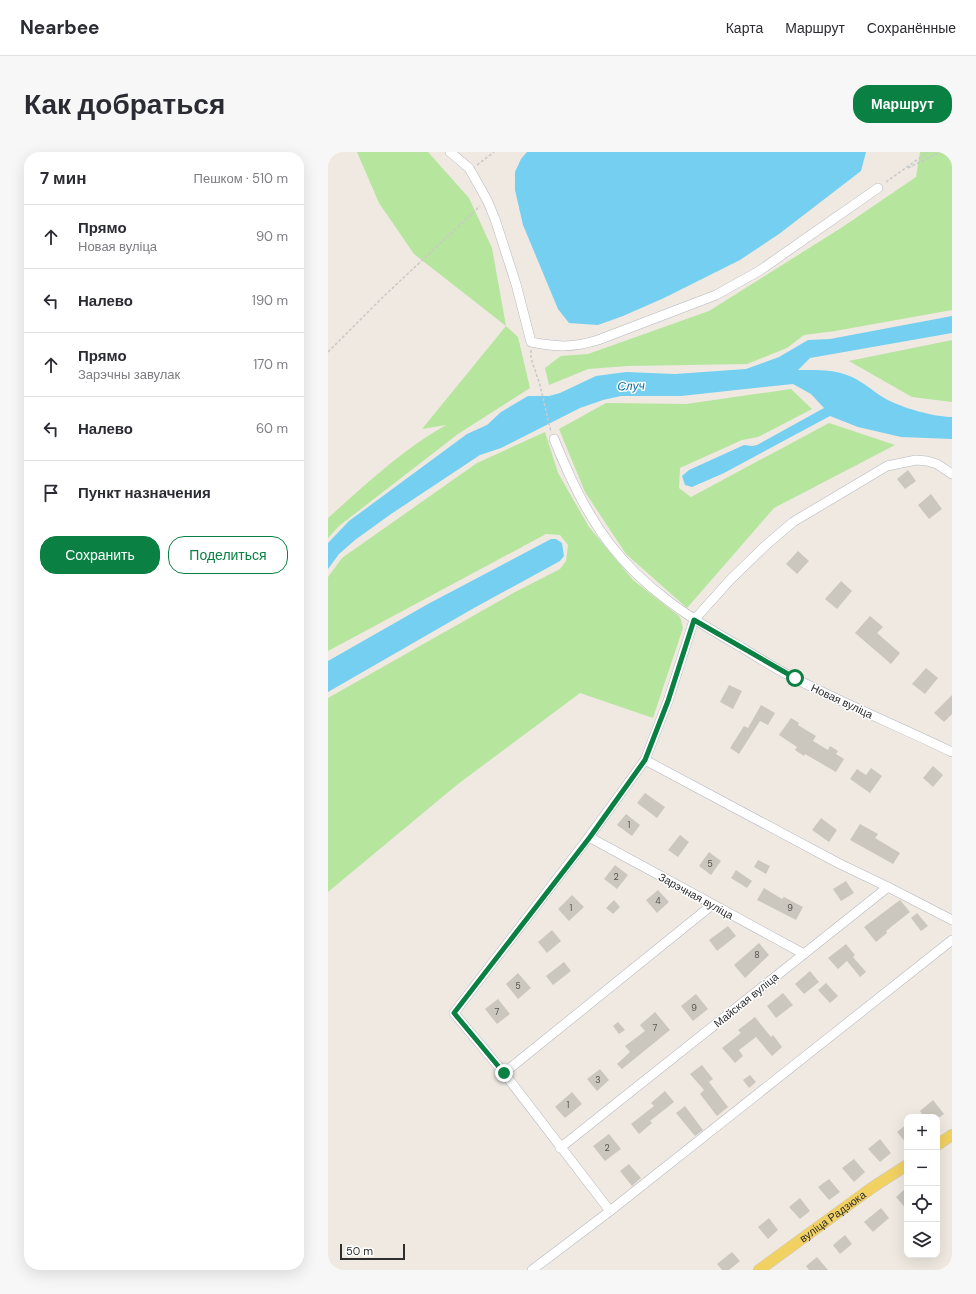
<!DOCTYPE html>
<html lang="ru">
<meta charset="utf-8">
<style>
:root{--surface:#fff;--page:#f7f7f7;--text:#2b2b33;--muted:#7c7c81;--line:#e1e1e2;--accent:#0b8043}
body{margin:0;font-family:"DM Sans",sans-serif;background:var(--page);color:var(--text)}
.controls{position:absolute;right:12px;bottom:12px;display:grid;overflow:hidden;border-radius:8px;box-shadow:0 4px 16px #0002}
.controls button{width:36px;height:36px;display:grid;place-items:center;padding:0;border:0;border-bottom:1px solid var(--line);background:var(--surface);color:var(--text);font:20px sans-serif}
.scale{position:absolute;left:12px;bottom:10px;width:65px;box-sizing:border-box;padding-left:4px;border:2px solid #2e2e2e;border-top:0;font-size:11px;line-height:14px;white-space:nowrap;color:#2e2e2e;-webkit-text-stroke:3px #fff;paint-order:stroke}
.stop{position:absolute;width:12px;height:12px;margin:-9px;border:3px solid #0b8043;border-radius:50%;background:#fff}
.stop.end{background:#0b8043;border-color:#fff;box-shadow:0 1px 4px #0008}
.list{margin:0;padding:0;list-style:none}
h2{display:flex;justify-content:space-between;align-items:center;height:52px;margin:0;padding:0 16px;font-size:17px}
h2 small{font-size:13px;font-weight:400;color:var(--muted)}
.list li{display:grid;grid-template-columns:26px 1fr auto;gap:12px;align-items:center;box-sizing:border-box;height:64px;padding:0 16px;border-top:1px solid var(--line)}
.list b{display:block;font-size:15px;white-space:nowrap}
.list p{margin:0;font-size:13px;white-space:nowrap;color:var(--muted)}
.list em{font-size:13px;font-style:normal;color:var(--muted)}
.actions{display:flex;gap:8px;padding:12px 16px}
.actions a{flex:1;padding:9px 0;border:1px solid var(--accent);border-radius:16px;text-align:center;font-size:14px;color:var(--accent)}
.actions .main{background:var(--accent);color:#fff}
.icon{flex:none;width:22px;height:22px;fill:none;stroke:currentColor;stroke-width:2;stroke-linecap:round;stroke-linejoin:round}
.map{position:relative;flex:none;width:624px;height:1118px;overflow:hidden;border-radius:16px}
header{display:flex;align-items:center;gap:24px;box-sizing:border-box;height:56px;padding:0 20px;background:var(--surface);border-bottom:1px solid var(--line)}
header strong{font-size:19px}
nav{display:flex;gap:22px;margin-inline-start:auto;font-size:14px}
.intro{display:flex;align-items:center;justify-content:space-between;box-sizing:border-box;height:96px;padding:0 24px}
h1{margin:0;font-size:28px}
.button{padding:10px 18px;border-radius:16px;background:var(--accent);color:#fff;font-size:14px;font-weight:700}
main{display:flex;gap:24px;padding:0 24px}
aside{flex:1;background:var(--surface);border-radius:16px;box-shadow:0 4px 16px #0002}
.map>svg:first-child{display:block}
</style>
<header>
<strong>Nearbee</strong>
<nav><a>Карта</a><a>Маршрут</a><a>Сохранённые</a></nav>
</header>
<div class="intro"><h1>Как добраться</h1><a class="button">Маршрут</a></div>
<main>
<aside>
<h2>7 мин<small>Пешком · 510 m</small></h2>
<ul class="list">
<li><svg class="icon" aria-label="ahead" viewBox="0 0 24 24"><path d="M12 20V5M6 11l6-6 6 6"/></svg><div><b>Прямо</b><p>Новая вуліца</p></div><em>90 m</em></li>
<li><svg class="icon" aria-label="left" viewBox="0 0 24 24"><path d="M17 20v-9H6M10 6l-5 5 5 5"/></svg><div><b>Налево</b></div><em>190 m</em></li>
<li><svg class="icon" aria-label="ahead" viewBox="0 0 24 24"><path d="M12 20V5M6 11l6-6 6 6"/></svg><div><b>Прямо</b><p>Зарэчны завулак</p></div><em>170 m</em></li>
<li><svg class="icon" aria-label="left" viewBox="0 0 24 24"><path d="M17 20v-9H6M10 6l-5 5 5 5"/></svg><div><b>Налево</b></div><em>60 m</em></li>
<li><svg class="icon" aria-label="arrive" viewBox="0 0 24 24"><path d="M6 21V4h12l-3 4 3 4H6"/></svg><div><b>Пункт назначения</b></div></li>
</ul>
<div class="actions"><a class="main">Сохранить</a><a>Поделиться</a></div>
</aside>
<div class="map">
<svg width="624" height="1118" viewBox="0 0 624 1118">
<rect width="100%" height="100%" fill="#efe9e1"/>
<!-- green -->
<g fill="#b6e59e">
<path d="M 29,0 L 100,0 L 141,46 L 164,96 L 178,174 L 190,185 L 202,236 L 130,282 L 11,374 L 0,386 L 0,366 C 37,333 75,297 118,273 L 94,277 L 178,174 L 86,102 L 51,51 Z"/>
<path d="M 592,0 L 624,0 L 624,158 L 507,179 L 476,183 L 459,196 L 419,212 L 300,214 L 260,217 L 221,233 L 217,216 L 233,204 L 260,202 L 381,159 L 513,76 L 588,25 Z"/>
<path d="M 624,188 L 624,250 L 584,245 L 521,209 Z"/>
<path d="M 463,237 L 484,257 L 430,285 L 414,288 L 352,316 L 351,336 L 363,345 L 501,271 L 567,293 L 446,356 L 359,456 L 298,402 L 257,340 L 231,277 L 278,251 L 358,252 Z"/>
<path d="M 217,280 L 230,321 L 261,375 L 305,428 L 352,465 L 355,476 L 325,566 L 252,541 L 130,632 L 0,740 L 0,546 L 189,439 L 232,417 L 238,409 L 240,393 L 232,383 L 218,382 L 0,499 L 0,425 L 14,406 L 149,311 Z"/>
</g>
<!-- water -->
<g fill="#75cff0">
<path d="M 199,0 L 538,0 L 533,19 L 451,82 L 412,108 L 336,146 L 295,164 L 270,173 L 241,171 L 230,157 L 195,73 L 187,38 L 187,20 L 193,7 Z"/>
<path d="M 624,164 L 624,181 L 482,206 L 470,218 C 488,218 507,217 524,225 C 537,231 547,241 558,247 C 574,256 607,265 624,265 L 624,287 L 573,285 L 530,275 L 502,264 L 396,321 L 364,335 L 357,333 L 354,324 L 361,318 L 416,293 L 424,294 L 429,293 L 496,256 L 483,242 L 465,232 L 353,244 L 293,244 L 275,248 L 252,256 L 173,296 L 152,303 L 63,362 L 27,388 L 11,402 L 0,417 L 0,391 L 21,369 L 139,282 L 159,273 L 173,260 L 200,244 L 221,244 L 232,241 L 268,224 L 298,220 L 347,222 L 418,217 L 451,205 L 480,188 L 502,187 Z"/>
<path d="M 223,387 L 228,387 L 234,391 L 236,404 L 232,409 L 146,456 L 0,540 L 0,509 L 100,452 Z"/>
</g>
<!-- building -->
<g fill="#cbc7bf">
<path d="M 580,318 L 588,329 L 577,337 L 569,327 Z"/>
<path d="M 603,342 L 614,357 L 601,367 L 590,353 Z"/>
<path d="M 470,399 L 481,409 L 469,422 L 458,412 Z"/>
<path d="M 513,429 L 524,439 L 509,457 L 497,447 Z"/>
<path d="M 542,464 L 555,475 L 549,481 L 572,501 L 563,512 L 527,481 Z"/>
<path d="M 598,516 L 610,526 L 597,542 L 584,532 Z"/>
<path d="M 401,533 L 414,539 L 405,557 L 392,550 Z"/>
<path d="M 624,543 L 624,562 L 616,570 L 606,561 Z"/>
<path d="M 433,553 L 447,561 L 440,573 L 432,569 L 411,602 L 402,596 L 416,574 L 420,576 Z"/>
<path d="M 463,566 L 471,571 L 470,573 L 488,584 L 485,589 L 500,598 L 502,594 L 510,599 L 508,602 L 516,607 L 508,620 L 477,602 L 476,604 L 467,598 L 469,595 L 451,583 Z"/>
<path d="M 605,614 L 615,623 L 605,635 L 595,626 Z"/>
<path d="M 543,616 L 554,624 L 542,641 L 522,627 L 529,617 L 538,623 Z"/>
<path d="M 317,641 L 337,655 L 329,666 L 309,651 Z"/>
<path d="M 298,662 L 312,673 L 304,684 L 289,673 Z"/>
<path d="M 493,666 L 509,678 L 501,690 L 484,678 Z"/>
<path d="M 532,672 L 550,682 L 547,686 L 572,701 L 565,712 L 522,688 Z"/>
<path d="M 352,683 L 361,690 L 350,705 L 340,698 Z"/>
<path d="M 381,700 L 393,709 L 383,723 L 371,714 Z"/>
<path d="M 430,708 L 442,714 L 438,722 L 426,715 Z"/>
<path d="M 287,713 L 300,723 L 289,737 L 276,727 Z"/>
<path d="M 408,718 L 424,729 L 419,736 L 403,726 Z"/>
<path d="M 518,729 L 526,741 L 513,749 L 505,737 Z"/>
<path d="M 436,736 L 454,747 L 456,745 L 475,755 L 468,768 L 429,748 Z"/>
<path d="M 330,738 L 341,750 L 329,761 L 318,748 Z"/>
<path d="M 244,743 L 256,755 L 241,769 L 230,757 Z"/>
<path d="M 286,748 L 292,755 L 285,762 L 278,756 Z"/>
<path d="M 572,748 L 582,760 L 558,779 L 559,781 L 548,790 L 536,775 Z"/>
<path d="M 589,761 L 600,774 L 593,779 L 583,766 Z"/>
<path d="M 400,774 L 408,784 L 389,799 L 381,788 Z"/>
<path d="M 224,778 L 233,789 L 219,801 L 210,790 Z"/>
<path d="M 431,791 L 441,803 L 417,826 L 406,813 Z"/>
<path d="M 518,792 L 527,803 L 525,805 L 538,820 L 532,825 L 519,809 L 510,817 L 500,806 Z"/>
<path d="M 236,810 L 243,819 L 225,833 L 218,824 Z"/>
<path d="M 482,819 L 491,830 L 476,842 L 467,832 Z"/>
<path d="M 190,821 L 203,836 L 190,847 L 178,832 Z"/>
<path d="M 498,831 L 510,844 L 502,851 L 490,838 Z"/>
<path d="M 455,841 L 465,853 L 448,866 L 439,854 Z"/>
<path d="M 368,842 L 380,857 L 365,869 L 353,854 Z"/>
<path d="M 170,847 L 182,862 L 169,872 L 157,857 Z"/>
<path d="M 327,860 L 342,878 L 294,917 L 289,912 L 302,900 L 297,894 L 317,879 L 312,873 Z"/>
<path d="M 427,865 L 443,885 L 445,883 L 454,895 L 444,904 L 428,885 L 411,898 L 415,904 L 407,911 L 394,896 L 413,881 L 410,878 Z"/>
<path d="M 290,870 L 297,878 L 291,882 L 285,874 Z"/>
<path d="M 374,913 L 385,927 L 381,930 L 400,955 L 389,964 L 372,942 L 376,938 L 362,922 Z"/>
<path d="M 272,917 L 281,928 L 269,939 L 259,927 Z"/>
<path d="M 422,923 L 428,930 L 421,936 L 415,928 Z"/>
<path d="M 337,939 L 346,950 L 322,969 L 324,971 L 311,982 L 303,972 L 326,954 L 323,951 Z"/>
<path d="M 244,940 L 254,952 L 237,966 L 227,955 Z"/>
<path d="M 605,948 L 616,962 L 612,965 L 596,965 L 592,959 Z"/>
<path d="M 357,954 L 375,978 L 367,984 L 348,961 Z"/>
<path d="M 579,972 L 579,992 L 569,980 Z"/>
<path d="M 281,982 L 293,997 L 277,1009 L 265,994 Z"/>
<path d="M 552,987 L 563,1001 L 552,1010 L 540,997 Z"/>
<path d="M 526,1007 L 537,1020 L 526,1030 L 514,1016 Z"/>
<path d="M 301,1012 L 313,1026 L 304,1034 L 292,1019 Z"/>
<path d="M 501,1027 L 512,1040 L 501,1048 L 490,1035 Z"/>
<path d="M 579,1035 L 579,1058 L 568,1045 Z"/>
<path d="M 472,1046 L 482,1059 L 472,1067 L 461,1055 Z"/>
<path d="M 553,1056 L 561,1066 L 545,1080 L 536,1070 Z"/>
<path d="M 441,1066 L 450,1078 L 440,1087 L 430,1075 Z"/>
<path d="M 517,1083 L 524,1092 L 512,1102 L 505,1093 Z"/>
<path d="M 404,1100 L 412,1109 L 401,1118 L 394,1118 L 389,1112 Z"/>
<path d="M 489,1105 L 500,1118 L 481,1118 L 478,1114 Z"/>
</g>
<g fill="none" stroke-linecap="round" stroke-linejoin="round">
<!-- minor casing -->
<g stroke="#b4b7c1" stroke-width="10">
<g id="minor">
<path d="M 122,0 L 141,16 L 159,48 L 167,67 L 188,132 L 203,190 C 229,195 244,196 270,188 L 388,143 L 431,119 L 550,36"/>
<path d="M 226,287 C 241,324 257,359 281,391 C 316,437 363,467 413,495 C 431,506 449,518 468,527 C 519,553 572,575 624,600"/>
<path d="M 261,685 L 476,802"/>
<path d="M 560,735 L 624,768"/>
<path d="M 176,921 L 384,753"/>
<path d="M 232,996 L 560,735 L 510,711 L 317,608"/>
<path d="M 282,1059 L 176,921 L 126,861 L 261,685 L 317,608 L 340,549 L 366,468 L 402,428 L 438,393 L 465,370 L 559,314 L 588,308 L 599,309 L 609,312 L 624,322"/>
<path d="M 204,1118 L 282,1059 L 624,788"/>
</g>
</g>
<!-- major casing -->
<g stroke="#c9c9c9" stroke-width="12">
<g id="major">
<path d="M 609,993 L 624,983"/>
<path id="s1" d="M 431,1118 L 545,1035 L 579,1013"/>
</g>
</g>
<!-- path -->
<g stroke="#c9c9c9" stroke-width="1.5" stroke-dasharray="3 2" stroke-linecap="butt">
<path d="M 149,13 L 166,0"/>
<path d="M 580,16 L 612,0"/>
<path d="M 558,30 L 600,0"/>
<path d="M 203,198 L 203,206 L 212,233 L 223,280"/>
<path d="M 0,200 L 55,145 L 152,54"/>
</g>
<!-- minor -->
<use href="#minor" stroke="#fff" stroke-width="9"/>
<!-- major -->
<use href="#major" stroke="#f2d163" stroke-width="11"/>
</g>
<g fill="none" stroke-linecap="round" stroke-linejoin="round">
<!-- route -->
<path stroke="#0b8043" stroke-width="5" d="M 176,921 L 126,861 L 262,685 L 317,608 L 340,549 L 366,468 L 467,526"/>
</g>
<g text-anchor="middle" stroke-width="3" stroke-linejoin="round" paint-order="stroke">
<!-- number labels -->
<g font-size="9" fill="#555452">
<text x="301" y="676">1</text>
<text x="382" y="715">5</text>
<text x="288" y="728">2</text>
<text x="330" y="752">4</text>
<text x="243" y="759">1</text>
<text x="462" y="759">9</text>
<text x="429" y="806">8</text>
<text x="190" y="837">5</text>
<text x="366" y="859">9</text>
<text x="169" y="863">7</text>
<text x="327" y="879">7</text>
<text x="270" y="931">3</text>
<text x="240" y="956">1</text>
<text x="279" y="999">2</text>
</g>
<!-- street labels -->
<g font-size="11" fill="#2e2e2e" stroke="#fff">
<text transform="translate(514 549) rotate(25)" y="4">Новая вуліца</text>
<text transform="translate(368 744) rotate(29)" y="4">Зарэчная вуліца</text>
<text transform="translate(418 848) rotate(-39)" y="4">Майская вуліца</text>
<text dy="4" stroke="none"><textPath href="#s1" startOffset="91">вуліца Радзюка</textPath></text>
</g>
<!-- water labels -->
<g font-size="12" font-style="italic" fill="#0d6fa3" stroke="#fff">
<text transform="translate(303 234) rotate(-2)" y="4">Случ</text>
</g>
</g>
</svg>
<div class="controls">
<button>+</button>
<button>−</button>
<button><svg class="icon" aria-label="locate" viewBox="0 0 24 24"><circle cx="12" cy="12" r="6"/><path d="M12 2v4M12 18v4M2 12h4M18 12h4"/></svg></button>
<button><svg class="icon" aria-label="layers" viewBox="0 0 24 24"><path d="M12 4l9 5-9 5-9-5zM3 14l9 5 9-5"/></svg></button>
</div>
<div class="scale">50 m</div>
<div class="stop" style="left:467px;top:526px"></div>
<div class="stop end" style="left:176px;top:921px"></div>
</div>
</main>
